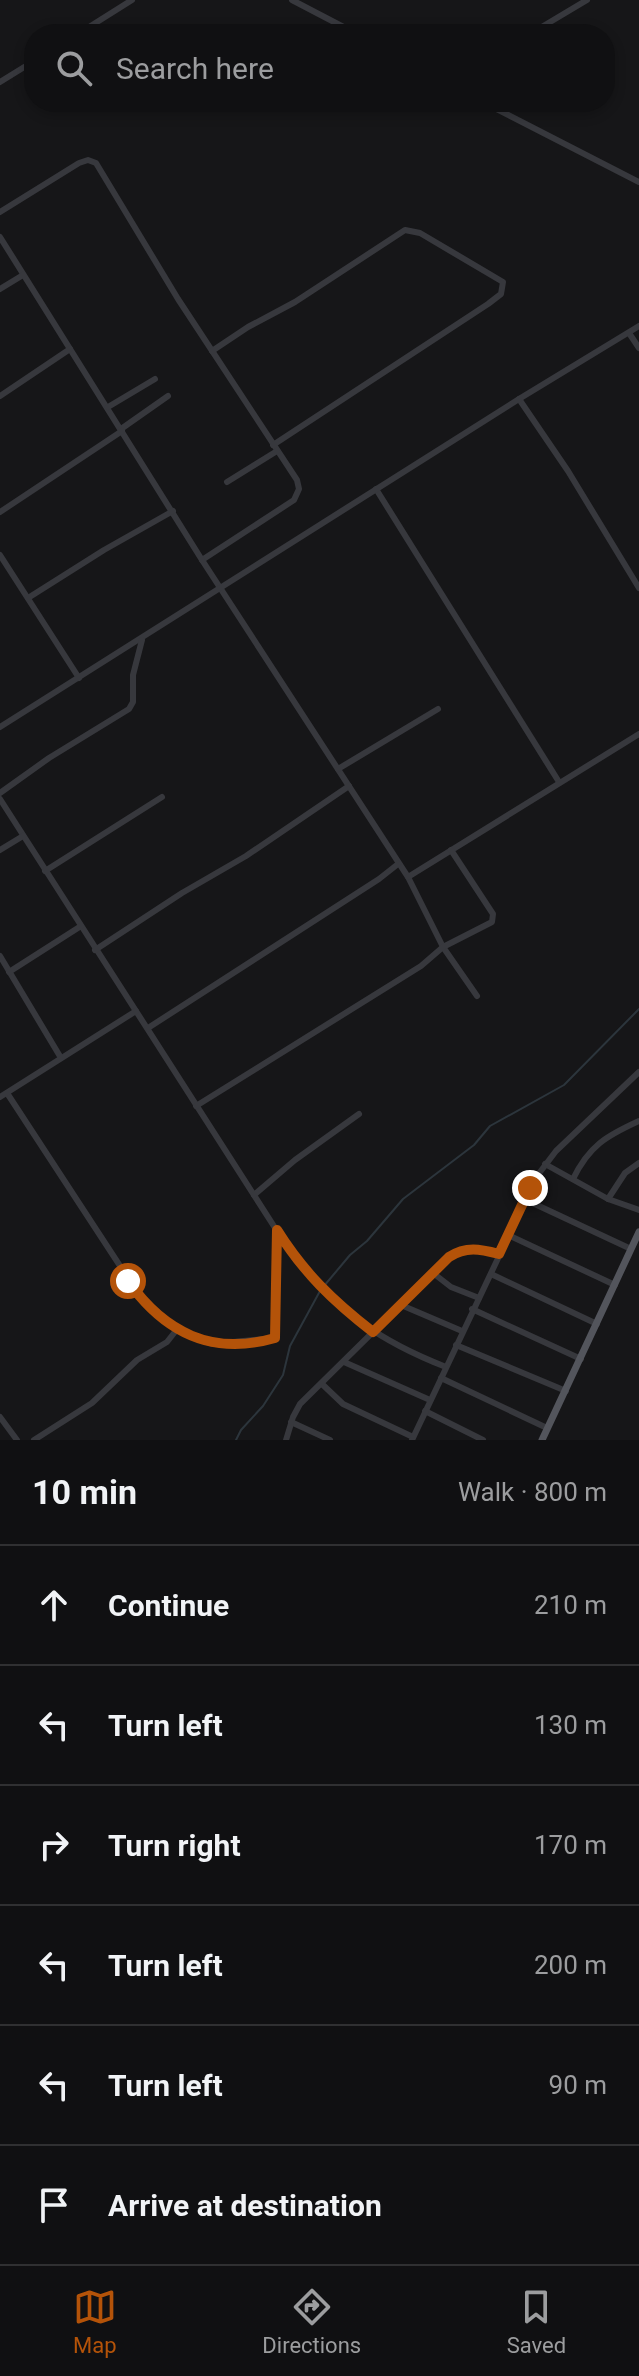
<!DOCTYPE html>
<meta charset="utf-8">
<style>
:root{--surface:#101012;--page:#1e1e20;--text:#f1f3f6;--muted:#9c9d9f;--line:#303032;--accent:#b45309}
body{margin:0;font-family:Roboto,sans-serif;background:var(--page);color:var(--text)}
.stop{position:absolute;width:24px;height:24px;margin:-18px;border:6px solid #b45309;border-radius:50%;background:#fff}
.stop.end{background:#b45309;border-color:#fff;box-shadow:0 2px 8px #0008}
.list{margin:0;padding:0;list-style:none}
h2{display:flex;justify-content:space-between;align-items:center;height:104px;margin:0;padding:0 32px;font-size:34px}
h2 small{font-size:26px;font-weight:400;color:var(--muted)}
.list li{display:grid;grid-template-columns:52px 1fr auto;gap:24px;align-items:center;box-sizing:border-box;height:120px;padding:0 32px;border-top:2px solid var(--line)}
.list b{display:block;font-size:30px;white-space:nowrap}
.list em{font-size:26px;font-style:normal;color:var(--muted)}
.icon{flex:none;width:44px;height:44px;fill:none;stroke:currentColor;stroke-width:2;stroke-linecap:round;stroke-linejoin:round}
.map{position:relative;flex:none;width:639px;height:1440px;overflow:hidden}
.search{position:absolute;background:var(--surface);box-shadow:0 4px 12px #0003;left:24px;right:24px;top:24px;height:88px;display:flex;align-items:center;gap:20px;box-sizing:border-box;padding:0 28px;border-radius:32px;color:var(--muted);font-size:30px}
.sheet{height:824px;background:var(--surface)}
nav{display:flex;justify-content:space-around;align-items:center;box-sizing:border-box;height:112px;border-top:2px solid var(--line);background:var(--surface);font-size:22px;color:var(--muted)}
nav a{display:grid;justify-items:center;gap:4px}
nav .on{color:var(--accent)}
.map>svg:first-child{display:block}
</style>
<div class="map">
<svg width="639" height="1440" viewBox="0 0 639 1440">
<rect width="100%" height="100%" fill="#161618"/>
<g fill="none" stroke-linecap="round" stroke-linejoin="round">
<!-- stream -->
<g stroke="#2c353c" stroke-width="2">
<path d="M 324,1286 L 350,1255 L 367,1241 L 403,1199 L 474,1145 L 490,1126 L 564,1085 L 639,1009"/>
<path d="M 236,1440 L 241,1430 L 263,1406 L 283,1375 L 290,1346 L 320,1291"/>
</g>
<!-- minor -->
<g stroke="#37383d" stroke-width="6">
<path d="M 292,0 L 357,34"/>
<path d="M 78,34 L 132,0"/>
<path d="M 530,34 L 587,0"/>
<path d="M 0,82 L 34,61"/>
<path d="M 483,102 L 639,182"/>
<path d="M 0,212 L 79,163 L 88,160 L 96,163 L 178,299 L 297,480 L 299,489 L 294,500 L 202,560"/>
<path d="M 0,237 L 202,560 L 408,877 L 443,947 L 477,996"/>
<path d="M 0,289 L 23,275"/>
<path d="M 629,333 L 639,348"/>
<path d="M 212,351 L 248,327 L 295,302 L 405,230 L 420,233 L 503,282 L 501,294 L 488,304 L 273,445"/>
<path d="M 0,396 L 70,349"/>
<path d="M 519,399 L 568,471 L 639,588"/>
<path d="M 108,407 L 155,379"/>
<path d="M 121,429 L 168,396"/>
<path d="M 227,482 L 277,451"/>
<path d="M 376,489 L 559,782"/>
<path d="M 0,512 L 122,431"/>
<path d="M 0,555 L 79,678"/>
<path d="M 28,598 L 104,550 L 173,511"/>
<path d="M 0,727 L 519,399 L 639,326"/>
<path d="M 338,769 L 438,709"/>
<path d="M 0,793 L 49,758 L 129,709 L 133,702 L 133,675 L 142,640"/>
<path d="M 0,799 L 295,1259 C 344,1314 377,1340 446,1367"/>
<path d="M 0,850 L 23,836"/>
<path d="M 45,871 L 162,797"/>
<path d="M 408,877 L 639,734"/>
<path d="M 95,950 L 182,893 L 246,856 L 349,786"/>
<path d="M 0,956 L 61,1058"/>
<path d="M 9,972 L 81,926"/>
<path d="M 148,1028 L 379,879 L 398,864"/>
<path d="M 7,1093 L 141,1298 L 156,1315 L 178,1328"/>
<path d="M 0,1097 L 136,1011"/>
<path d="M 196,1106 L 421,966 L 443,947 L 492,922 L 493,914 L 451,850"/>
<path d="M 545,1164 L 608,1199 L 639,1210"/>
<path d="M 573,1179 C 589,1146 606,1136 639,1121"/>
<path d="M 254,1195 L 295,1160 L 359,1114"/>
<path d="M 524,1199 L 631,1249"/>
<path d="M 608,1199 L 625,1173 L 639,1163"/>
<path d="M 508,1235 L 615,1285"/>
<path d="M 433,1273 L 451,1287 L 479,1298"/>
<path d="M 491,1274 L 597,1324"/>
<path d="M 401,1305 L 462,1331"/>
<path d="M 472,1309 L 581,1359"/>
<path d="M 456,1345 L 566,1391"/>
<path d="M 344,1362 L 430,1400"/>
<path d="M 441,1378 L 547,1428"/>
<path d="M 322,1384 L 343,1404 L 413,1437"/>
<path d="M 425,1411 L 483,1440"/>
<path d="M 0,1417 L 17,1440"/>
<path d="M 291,1422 L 330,1440"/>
<path d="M 34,1440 L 92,1403 L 137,1360 L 167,1342 L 178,1328 L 194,1338 L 212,1344 L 275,1338 L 277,1231"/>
<path d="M 286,1440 L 293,1417 L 300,1404 L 449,1257 C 466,1246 480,1249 499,1254"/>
<path d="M 412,1440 L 537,1176 L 556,1151 L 639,1072"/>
</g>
<!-- major -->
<path stroke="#53555c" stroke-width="7" d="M 542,1440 L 639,1232"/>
</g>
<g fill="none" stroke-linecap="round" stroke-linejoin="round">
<!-- route -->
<path stroke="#b45309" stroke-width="10" d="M 128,1281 C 165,1333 212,1356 275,1338 L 277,1230 C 304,1273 333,1301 373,1332 L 449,1257 C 466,1246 480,1249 499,1254 L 530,1188"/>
</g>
</svg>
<div class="stop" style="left:128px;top:1281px"></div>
<div class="stop end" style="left:530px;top:1188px"></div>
<div class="search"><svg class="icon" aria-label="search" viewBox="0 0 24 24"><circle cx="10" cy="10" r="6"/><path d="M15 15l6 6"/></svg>Search here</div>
</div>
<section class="sheet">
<h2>10 min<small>Walk · 800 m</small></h2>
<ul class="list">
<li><svg class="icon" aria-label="ahead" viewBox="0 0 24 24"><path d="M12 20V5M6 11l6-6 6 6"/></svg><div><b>Continue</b></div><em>210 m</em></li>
<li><svg class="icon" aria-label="left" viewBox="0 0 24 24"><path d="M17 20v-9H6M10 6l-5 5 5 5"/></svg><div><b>Turn left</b></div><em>130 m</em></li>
<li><svg class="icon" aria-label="right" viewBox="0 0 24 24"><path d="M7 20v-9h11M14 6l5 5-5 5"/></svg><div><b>Turn right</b></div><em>170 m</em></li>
<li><svg class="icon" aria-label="left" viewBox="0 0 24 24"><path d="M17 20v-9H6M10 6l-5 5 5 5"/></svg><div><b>Turn left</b></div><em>200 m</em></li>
<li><svg class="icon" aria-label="left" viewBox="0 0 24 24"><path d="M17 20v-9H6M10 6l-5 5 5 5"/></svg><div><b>Turn left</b></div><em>90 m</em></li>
<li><svg class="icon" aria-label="arrive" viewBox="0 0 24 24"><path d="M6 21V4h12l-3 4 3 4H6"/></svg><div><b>Arrive at destination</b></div></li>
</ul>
</section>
<nav>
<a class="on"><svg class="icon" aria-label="map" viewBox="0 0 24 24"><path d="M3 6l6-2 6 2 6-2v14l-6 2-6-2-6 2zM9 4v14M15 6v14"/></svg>Map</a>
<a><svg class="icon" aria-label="directions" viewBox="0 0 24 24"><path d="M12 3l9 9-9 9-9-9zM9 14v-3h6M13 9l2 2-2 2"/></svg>Directions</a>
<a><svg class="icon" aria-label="saved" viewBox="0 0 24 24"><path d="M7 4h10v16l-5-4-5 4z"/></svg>Saved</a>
</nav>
